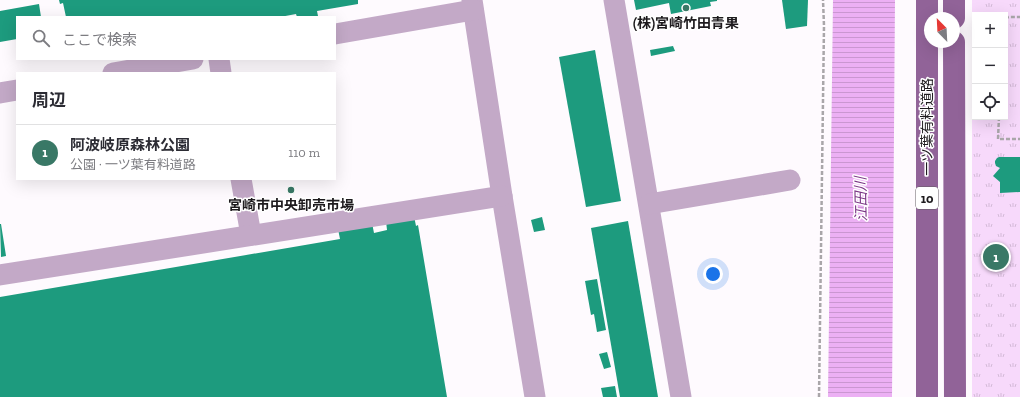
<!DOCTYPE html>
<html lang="ja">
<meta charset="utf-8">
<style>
:root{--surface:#fff;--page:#f2f2f3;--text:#2b2b33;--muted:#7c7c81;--line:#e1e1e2;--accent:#397866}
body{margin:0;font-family:"Zilla Slab","Noto Sans JP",serif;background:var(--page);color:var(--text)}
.controls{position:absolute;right:12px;top:12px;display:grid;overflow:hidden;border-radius:0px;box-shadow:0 4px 16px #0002}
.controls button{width:36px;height:36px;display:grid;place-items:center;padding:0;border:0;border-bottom:1px solid var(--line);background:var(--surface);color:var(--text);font:20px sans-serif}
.compass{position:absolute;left:924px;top:12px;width:36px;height:36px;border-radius:50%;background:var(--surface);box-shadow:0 4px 16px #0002;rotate:336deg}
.you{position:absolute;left:713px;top:274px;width:14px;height:14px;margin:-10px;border:3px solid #fff;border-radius:50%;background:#1a73e8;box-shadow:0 0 0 6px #1a73e833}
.badge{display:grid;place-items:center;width:26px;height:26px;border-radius:50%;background:var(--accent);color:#fff;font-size:13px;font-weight:700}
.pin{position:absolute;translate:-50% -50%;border:2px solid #fff;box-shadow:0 1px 4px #0006}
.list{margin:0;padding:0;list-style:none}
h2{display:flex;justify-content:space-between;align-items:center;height:52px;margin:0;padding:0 16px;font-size:17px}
h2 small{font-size:13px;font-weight:400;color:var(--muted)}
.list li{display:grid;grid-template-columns:26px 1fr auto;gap:12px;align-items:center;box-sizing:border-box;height:56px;padding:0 16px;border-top:1px solid var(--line)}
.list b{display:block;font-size:15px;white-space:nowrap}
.list p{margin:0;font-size:13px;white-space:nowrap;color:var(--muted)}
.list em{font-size:13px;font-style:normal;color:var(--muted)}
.icon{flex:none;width:22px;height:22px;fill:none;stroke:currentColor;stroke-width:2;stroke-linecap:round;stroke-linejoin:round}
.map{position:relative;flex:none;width:1020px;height:397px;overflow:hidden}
.search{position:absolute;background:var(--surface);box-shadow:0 4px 16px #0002;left:16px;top:16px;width:320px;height:44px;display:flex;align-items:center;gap:10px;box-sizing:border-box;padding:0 14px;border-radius:0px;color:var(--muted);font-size:15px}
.panel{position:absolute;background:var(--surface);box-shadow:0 4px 16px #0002;left:16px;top:72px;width:320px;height:108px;border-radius:0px}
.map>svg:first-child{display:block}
</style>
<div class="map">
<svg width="1020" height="397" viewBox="0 0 1020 397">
<defs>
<pattern id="park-tufts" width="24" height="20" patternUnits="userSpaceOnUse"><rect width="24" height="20" fill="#f7d9fb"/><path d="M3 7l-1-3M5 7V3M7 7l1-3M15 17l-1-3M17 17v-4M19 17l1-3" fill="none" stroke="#d3bad7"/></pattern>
<pattern id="water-rules" width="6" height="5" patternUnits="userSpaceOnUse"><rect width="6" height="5" fill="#ecb0f4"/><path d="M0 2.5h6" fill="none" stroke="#ca97d1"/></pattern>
</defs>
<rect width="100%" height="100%" fill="#fefafe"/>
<!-- park -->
<path fill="url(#park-tufts)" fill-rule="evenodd" d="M 972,0 L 1020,0 L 1020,397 L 972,397 ZM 975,15 L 1005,15 L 1005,117 L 975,117 Z"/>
<!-- water -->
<path fill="url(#water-rules)" d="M 833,0 L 895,0 L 892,397 L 828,397 Z"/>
<!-- building -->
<g fill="#1d9b7e">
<path d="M 59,0 L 358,0 L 358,4 L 317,11 L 318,16 L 311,17 L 297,17 L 296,14 L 280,17 L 66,17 L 63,3 L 60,4 Z"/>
<path d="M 634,0 L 717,0 L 717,1 L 710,2 L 711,6 L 671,14 L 669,3 L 636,10 Z"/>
<path d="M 782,0 L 808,0 L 807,26 L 786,29 Z"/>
<path d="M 39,4 L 41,17 L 17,17 L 17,39 L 0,42 L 0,11 Z"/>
<path d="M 673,46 L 675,51 L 651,56 L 650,50 Z"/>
<path d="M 595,50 L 621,201 L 586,207 L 559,57 Z"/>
<path d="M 999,157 L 1020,157 L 1020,192 L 1000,193 L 1000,182 L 993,176 L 1000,168 L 996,166 L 995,163 L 995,161 L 997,158 Z"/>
<path d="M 414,216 L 416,226 L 418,225 L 447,397 L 0,397 L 0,297 L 340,239 L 338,229 L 372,223 L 374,233 L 387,230 L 386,221 Z"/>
<path d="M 542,217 L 545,230 L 534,232 L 531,220 Z"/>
<path d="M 628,221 L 658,397 L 620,397 L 591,228 Z"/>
<path d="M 0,224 L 1,224 L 6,256 L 1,257 Z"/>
<path d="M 597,279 L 606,330 L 597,332 L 594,314 L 591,315 L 585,281 Z"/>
<path d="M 607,352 L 611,367 L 604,369 L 599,354 Z"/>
<path d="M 615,386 L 617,397 L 603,397 L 601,388 Z"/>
</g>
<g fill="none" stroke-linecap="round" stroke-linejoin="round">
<!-- path -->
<g stroke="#a9a6a9" stroke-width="2.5" stroke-dasharray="4 2" stroke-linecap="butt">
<path d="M 1005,18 L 1009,17 L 1020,17"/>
<path d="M 999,117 L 998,139 L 1020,139"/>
<path d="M 819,397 L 824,26 L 823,0"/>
</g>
<!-- minor -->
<g stroke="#c3a9c7" stroke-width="21">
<path d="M 472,0 L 502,196 L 535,397"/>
<path d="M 614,0 L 681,397"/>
<path d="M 335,34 L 473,10"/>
<path d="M 219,59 L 221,73"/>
<path d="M 113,73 L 193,59"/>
<path d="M 0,93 L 17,90"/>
<path d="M 241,179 L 251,235"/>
<path d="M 649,204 L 790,180"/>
<path d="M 0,275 L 502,196"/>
</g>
<!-- major -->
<g stroke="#916398" stroke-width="22">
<path d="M 927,0 L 927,397"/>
<path d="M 954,0 L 954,18"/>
<path d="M 954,42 L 955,397"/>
</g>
</g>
<!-- markers -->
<g fill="#397866" stroke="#fff" stroke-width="1.5">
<circle cx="686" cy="8" r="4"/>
<circle cx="291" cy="190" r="4"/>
</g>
<g text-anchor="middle" stroke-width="3" stroke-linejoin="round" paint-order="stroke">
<!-- shield labels -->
<rect fill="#fff" stroke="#625f62" stroke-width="1" x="916" y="187" width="22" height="22" rx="3"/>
<g font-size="13" font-weight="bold" fill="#1e1b1e">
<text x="927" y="203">10</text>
</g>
<!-- poi labels -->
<g font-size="14" font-weight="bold" fill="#1e1b1e" stroke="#fff">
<text x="686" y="28">(株)宮崎竹田青果</text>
<text x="291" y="210">宮崎市中央卸売市場</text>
</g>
<!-- street labels -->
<g font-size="14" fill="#1e1b1e" stroke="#fff">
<text transform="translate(927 127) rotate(-90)" y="5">一ツ葉有料道路</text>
</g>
<!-- water labels -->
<g font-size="15" font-style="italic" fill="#7a3685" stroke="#fff">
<text transform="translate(861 199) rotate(-91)" y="5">江田川</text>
</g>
</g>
</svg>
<div class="controls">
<button>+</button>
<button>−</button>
<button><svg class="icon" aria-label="locate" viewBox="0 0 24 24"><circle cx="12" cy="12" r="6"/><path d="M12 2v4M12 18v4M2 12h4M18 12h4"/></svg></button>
</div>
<svg class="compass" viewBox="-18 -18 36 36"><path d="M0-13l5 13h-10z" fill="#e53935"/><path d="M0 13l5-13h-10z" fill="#7c7c81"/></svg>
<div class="you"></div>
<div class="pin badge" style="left:996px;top:257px">1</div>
<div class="search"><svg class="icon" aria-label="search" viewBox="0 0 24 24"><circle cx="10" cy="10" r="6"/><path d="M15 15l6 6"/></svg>ここで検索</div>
<section class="panel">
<h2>周辺<small></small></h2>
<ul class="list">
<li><span class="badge">1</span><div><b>阿波岐原森林公園</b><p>公園 · 一ツ葉有料道路</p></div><em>110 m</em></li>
</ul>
</section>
</div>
